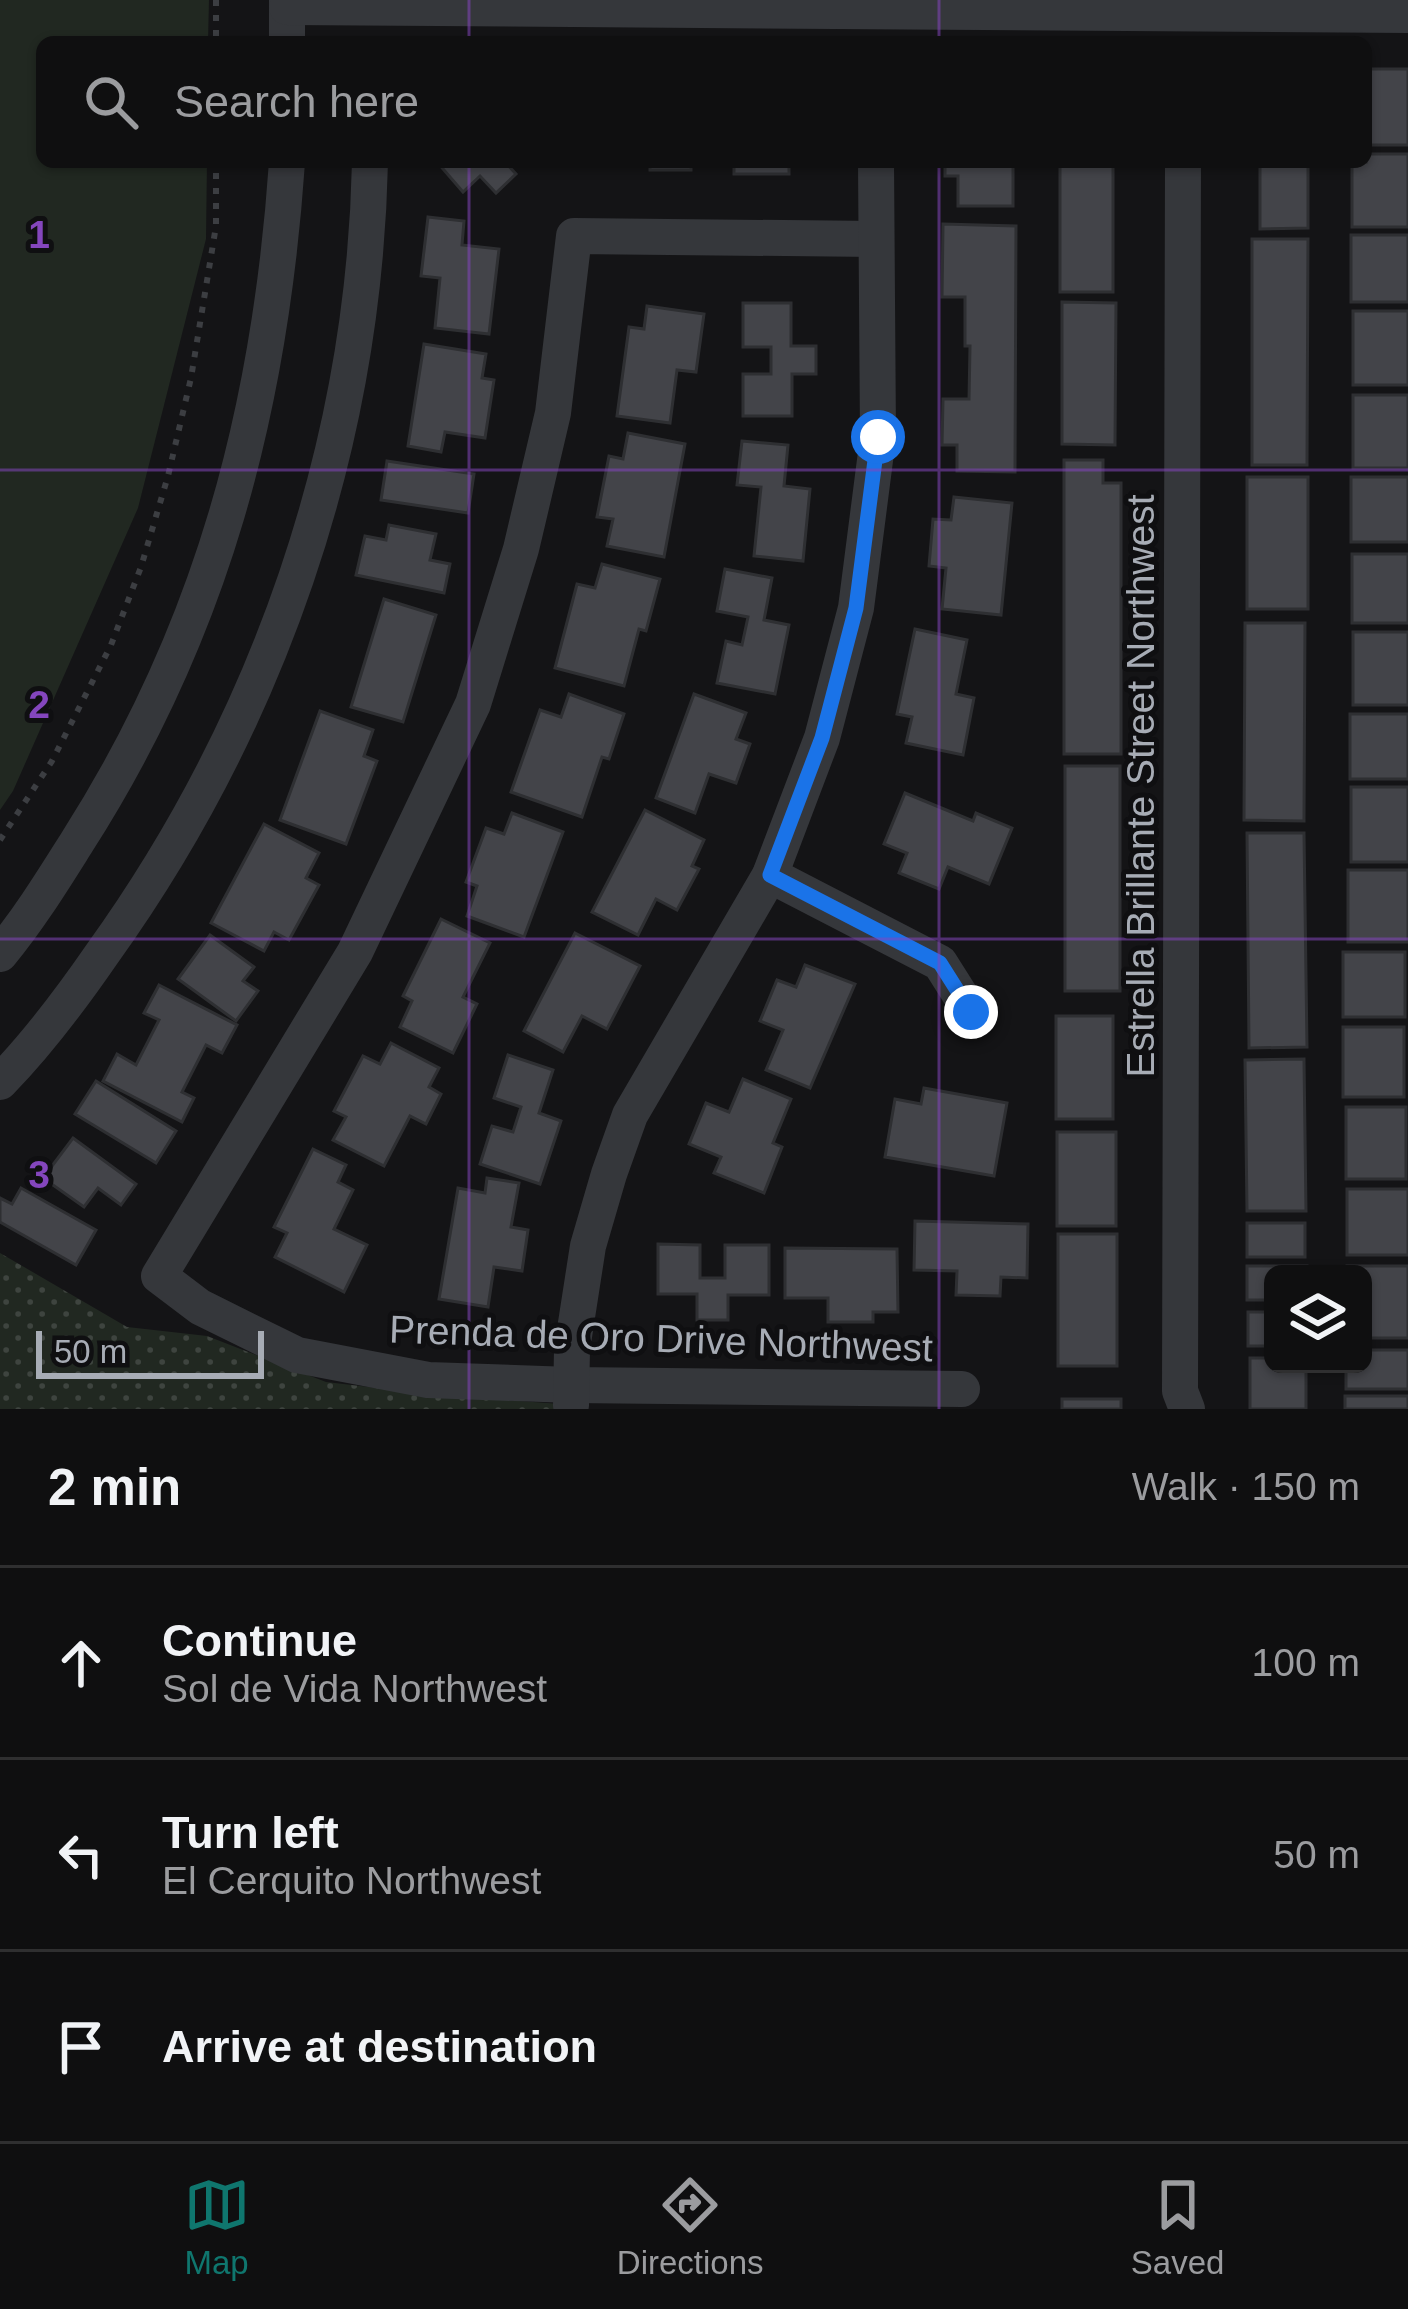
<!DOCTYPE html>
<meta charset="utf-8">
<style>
:root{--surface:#0f0f10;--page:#1d1d1e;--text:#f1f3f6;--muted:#9b9c9f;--line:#2f2f30;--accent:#0f766e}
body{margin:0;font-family:Arial,sans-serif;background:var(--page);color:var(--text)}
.controls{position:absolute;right:36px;bottom:36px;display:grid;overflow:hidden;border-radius:18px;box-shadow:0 3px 9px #0004}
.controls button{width:108px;height:108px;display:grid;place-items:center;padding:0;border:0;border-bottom:3px solid var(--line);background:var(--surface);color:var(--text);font:60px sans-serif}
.scale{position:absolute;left:36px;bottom:30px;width:228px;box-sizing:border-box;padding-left:12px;border:6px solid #a7acb5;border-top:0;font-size:33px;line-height:42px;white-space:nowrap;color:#a7acb5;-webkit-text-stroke:9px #0f0f11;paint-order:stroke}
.stop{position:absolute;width:36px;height:36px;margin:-27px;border:9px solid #1a73e8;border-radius:50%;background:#fff}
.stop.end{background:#1a73e8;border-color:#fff;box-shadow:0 3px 12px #0008}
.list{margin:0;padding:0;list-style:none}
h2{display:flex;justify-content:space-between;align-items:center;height:156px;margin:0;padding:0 48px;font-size:51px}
h2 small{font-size:39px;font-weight:400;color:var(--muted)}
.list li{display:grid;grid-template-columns:78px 1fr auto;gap:36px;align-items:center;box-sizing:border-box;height:192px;padding:0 48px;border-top:3px solid var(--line)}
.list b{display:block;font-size:45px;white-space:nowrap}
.list p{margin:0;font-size:39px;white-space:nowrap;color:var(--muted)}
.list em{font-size:39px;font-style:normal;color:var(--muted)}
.icon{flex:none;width:66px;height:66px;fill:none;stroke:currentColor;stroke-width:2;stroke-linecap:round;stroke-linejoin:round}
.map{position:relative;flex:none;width:1408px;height:1409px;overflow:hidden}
.search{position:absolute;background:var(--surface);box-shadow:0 3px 9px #0004;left:36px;right:36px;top:36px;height:132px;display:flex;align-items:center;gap:30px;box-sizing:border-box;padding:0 42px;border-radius:18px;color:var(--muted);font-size:45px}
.sheet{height:732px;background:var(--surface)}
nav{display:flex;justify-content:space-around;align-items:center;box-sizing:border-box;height:168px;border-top:3px solid var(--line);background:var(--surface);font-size:33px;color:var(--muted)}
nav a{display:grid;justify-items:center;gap:6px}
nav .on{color:var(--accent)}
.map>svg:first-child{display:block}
</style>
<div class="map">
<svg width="1408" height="1409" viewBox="0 0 1408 1409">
<defs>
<pattern id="park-dots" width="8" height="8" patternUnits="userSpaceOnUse" patternTransform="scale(3)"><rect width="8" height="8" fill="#212821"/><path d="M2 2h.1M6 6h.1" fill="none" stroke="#3e443f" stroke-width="1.8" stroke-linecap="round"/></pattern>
</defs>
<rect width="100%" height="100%" fill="#141416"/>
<!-- grass -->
<path fill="#212821" d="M 0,0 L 209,0 L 208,42 L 42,42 L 42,162 L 207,162 L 206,239 L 138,508 L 13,791 L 0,810 Z"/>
<!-- park -->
<path fill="url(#park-dots)" d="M 0,1253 L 127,1327 L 207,1336 L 326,1382 L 437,1395 L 561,1404 L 561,1409 L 0,1409 Z"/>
<!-- building -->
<g fill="#434449" stroke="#2e2f32" stroke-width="3">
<rect x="1366" y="69" width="42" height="76"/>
<path d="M 1366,154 L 1408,154 L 1408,227 L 1352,227 L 1352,162 L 1366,162 Z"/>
<path d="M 437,162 L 505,162 L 516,174 L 496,193 L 480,176 L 463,192 Z"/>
<rect x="650" y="162" width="41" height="8"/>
<rect x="734" y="162" width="55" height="12"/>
<path d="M 945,162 L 1013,162 L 1013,206 L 958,206 L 958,176 L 945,176 Z"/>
<rect x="1060" y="162" width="53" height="130"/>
<path d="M 1260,162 L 1308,162 L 1308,228 L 1260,229 Z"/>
<path d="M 428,217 L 464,221 L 462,245 L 499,249 L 489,334 L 435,328 L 440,278 L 421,276 Z"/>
<path d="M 943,224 L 1016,226 L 1015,472 L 957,471 L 957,445 L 942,445 L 943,399 L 969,399 L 970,346 L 965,346 L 965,297 L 942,297 Z"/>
<rect x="1351" y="235" width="57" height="67"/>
<path d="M 1252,239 L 1308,239 L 1307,465 L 1252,465 Z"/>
<path d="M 1062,302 L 1116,303 L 1115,445 L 1062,444 Z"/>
<path d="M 743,303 L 791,303 L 791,346 L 816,346 L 816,374 L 792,374 L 792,416 L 743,416 L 743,374 L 771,374 L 771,347 L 743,347 Z"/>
<path d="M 647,306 L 704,314 L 696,372 L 677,370 L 670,423 L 617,416 L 629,327 L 644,329 Z"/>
<rect x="1353" y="311" width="55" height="74"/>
<path d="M 424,344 L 486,354 L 482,378 L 494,380 L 485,438 L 445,432 L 441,452 L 408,446 Z"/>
<rect x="1353" y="395" width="55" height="73"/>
<path d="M 628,433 L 685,444 L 664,557 L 607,546 L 613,519 L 597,517 L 609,456 L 623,459 Z"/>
<path d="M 742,441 L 788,445 L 784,486 L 810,489 L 803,561 L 754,556 L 761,487 L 737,485 Z"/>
<path d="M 1064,460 L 1103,460 L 1103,483 L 1121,483 L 1121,754 L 1064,754 Z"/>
<path d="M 387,461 L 474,474 L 468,513 L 381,500 Z"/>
<rect x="1247" y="477" width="61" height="132"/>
<rect x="1351" y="477" width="57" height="65"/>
<path d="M 954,497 L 1012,503 L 1001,615 L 942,609 L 946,568 L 929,566 L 933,519 L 951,520 Z"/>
<path d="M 389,525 L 436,534 L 430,560 L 450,564 L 444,593 L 356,575 L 365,536 L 386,540 Z"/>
<rect x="1352" y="554" width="56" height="69"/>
<path d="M 602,564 L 660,579 L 646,631 L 639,629 L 624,686 L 555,668 L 577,584 L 595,588 Z"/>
<path d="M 725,569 L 772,578 L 764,620 L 789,625 L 775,694 L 717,683 L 726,641 L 742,645 L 748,617 L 717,611 Z"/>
<path d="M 384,599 L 436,615 L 403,722 L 351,707 Z"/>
<path d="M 1245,623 L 1305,623 L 1304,821 L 1244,820 Z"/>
<path d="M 915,629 L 967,640 L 956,694 L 974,698 L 963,755 L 906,743 L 912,717 L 897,714 Z"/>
<rect x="1353" y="632" width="55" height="73"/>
<path d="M 569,694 L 624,714 L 609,759 L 602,757 L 582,817 L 511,792 L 540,710 L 561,717 Z"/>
<path d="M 694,694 L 746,713 L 736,739 L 750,744 L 736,783 L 709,774 L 695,813 L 656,798 Z"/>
<path d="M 320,711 L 373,730 L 364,756 L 377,761 L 346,844 L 280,820 Z"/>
<rect x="1350" y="714" width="58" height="65"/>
<rect x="1065" y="766" width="55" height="225"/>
<rect x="1351" y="787" width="57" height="75"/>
<path d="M 905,793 L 973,821 L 976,813 L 1012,828 L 989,884 L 948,867 L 939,889 L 899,873 L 907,853 L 884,844 Z"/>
<path d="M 645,810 L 704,840 L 692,866 L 699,869 L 677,910 L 656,899 L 638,935 L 592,912 Z"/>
<path d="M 512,813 L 563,832 L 524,937 L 467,916 L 477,886 L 466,882 L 486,828 L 504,834 Z"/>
<path d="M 264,824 L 319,853 L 306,878 L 319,885 L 289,940 L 274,932 L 264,951 L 211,923 Z"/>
<path d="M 1247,833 L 1304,833 L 1307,1047 L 1249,1048 Z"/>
<rect x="1348" y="870" width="60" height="72"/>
<path d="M 441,919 L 490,943 L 463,997 L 477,1004 L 453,1053 L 400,1027 L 412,1001 L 403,996 Z"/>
<path d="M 575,933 L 640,966 L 607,1029 L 582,1016 L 563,1052 L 524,1031 Z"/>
<path d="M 210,935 L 254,967 L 243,981 L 258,991 L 236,1021 L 178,979 Z"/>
<rect x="1343" y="952" width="62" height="65"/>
<path d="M 805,965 L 855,984 L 810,1088 L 766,1070 L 783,1030 L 760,1021 L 777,980 L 796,987 Z"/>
<path d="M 159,985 L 237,1025 L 222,1053 L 206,1045 L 182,1092 L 194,1098 L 182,1122 L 103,1081 L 117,1054 L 136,1065 L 159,1020 L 144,1013 Z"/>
<rect x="1056" y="1016" width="57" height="103"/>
<rect x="1343" y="1027" width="61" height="70"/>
<path d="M 391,1043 L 439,1068 L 429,1087 L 441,1094 L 426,1124 L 410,1116 L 384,1166 L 333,1140 L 346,1117 L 334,1111 L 363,1056 L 380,1064 Z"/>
<path d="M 508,1055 L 553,1070 L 539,1113 L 561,1121 L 540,1184 L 480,1164 L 492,1126 L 513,1132 L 521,1107 L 494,1098 Z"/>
<path d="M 1304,1059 L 1306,1211 L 1247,1211 L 1245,1060 Z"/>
<path d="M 743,1079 L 791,1099 L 773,1143 L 782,1147 L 764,1193 L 714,1173 L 721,1157 L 689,1144 L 706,1103 L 729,1112 Z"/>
<path d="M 96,1081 L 176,1131 L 156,1163 L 75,1114 Z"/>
<path d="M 924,1088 L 1007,1103 L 994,1176 L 885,1157 L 895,1099 L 921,1104 Z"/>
<rect x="1346" y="1107" width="60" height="72"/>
<rect x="1057" y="1132" width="59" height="94"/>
<path d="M 73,1138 L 136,1184 L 121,1205 L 98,1188 L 84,1207 L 43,1178 Z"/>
<path d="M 313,1149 L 346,1165 L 338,1182 L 353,1190 L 334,1229 L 367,1245 L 344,1292 L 275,1257 L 287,1233 L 274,1227 Z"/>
<path d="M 487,1178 L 519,1183 L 511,1227 L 528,1230 L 522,1271 L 494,1267 L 488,1307 L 439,1299 L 458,1188 L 485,1193 Z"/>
<path d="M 21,1188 L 96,1230 L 76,1265 L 0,1222 L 0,1198 L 12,1204 Z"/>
<rect x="1347" y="1189" width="61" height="66"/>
<path d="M 915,1221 L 1028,1224 L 1027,1278 L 1001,1277 L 1000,1296 L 956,1295 L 957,1271 L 914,1270 Z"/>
<rect x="1247" y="1223" width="58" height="34"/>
<rect x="1058" y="1234" width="59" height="132"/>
<path d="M 658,1244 L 700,1245 L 700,1278 L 725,1278 L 725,1245 L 769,1245 L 769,1295 L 728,1295 L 728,1320 L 697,1320 L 697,1294 L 658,1294 Z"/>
<path d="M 785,1248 L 897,1249 L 898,1312 L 873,1312 L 873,1322 L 828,1322 L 828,1298 L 785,1298 Z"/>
<path d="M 1247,1266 L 1307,1266 L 1307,1274 L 1273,1274 L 1273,1300 L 1247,1300 Z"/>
<path d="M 1347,1266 L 1408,1266 L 1408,1338 L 1363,1338 L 1363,1274 L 1347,1274 Z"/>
<rect x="1248" y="1312" width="25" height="34"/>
<path d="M 1363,1350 L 1408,1350 L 1408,1389 L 1346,1389 L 1346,1364 L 1363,1364 Z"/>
<path d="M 1250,1358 L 1273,1358 L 1273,1364 L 1306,1364 L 1306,1409 L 1250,1409 Z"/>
<rect x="1345" y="1396" width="63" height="13"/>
<rect x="1062" y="1399" width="59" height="10"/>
</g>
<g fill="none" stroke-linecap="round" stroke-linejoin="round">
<!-- path -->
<g stroke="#3c3e42" stroke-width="6" stroke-dasharray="6 9" stroke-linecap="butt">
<path d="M 216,0 L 216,42"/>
<path d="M 0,840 L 52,761 L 111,645 L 141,567 L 168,476 L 191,378 L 216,226 L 216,162"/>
</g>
<!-- minor -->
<g stroke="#35373b" stroke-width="36">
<path d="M 287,0 L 287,42"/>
<path d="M 287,7 L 1408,15"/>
<path d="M 1183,162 L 1180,1391 L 1187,1409"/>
<path d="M 876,239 L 574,236 L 553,413 L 521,549 L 473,704 L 355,952 L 159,1276 L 200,1307 L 297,1355 L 428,1380 L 571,1385 L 962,1389"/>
<path d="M 770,875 L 940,963 L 971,1012"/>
<path d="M 0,954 C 29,919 53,880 77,842 C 212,631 270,410 287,162"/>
<path d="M 0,1082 C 38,1043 71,999 102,954 C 268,723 364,447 370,162"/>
<path d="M 571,1405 L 572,1349 L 588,1246 L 609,1174 L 630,1115 L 770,875 L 822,738 L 856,608 L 878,437 L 876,162"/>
</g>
</g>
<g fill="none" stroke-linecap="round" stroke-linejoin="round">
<!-- route -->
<path stroke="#1a73e8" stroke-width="15" d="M 878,437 L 856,608 L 822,738 L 770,875 L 940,963 L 971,1012"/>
</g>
<!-- grid -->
<path fill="none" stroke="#8446bd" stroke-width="3" stroke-opacity="0.55" d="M 469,0 L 469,42M 939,0 L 939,42M 469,162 L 469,1409M 939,162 L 939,1409M 0,470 L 1408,470M 0,939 L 1408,939"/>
<g text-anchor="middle" stroke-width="10" stroke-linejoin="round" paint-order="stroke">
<!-- street labels -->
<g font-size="39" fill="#a7acb5" stroke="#0f0f11">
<text transform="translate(1140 786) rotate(-90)" y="14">Estrella Brillante Street Northwest</text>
<text transform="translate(661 1338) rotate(2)" y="14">Prenda de Oro Drive Northwest</text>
</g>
</g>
<g font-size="39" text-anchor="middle" font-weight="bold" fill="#8446bd" stroke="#0f0f11" stroke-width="10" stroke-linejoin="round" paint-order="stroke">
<text x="39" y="248">1</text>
<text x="39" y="718">2</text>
<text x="39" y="1188">3</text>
</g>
</svg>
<div class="controls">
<button><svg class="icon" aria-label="layers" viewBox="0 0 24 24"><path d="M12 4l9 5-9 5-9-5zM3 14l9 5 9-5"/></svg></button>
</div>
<div class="scale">50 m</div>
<div class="stop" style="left:878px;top:437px"></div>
<div class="stop end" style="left:971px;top:1012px"></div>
<div class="search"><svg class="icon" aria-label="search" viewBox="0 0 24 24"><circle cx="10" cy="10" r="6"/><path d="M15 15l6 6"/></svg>Search here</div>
</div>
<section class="sheet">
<h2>2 min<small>Walk · 150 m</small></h2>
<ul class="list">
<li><svg class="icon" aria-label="ahead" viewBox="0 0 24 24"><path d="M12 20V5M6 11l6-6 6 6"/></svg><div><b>Continue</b><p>Sol de Vida Northwest</p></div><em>100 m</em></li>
<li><svg class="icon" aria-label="left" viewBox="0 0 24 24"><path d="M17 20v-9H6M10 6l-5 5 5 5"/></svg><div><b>Turn left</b><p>El Cerquito Northwest</p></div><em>50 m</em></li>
<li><svg class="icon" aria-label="arrive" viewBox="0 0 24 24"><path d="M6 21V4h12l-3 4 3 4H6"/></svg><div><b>Arrive at destination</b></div></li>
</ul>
</section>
<nav>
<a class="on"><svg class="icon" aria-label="map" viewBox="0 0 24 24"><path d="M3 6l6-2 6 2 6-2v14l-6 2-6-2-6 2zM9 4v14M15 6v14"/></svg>Map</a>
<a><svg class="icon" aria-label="directions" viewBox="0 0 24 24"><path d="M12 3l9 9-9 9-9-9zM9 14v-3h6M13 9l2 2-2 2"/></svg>Directions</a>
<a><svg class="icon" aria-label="saved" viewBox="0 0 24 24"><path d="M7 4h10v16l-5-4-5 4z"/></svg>Saved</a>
</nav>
